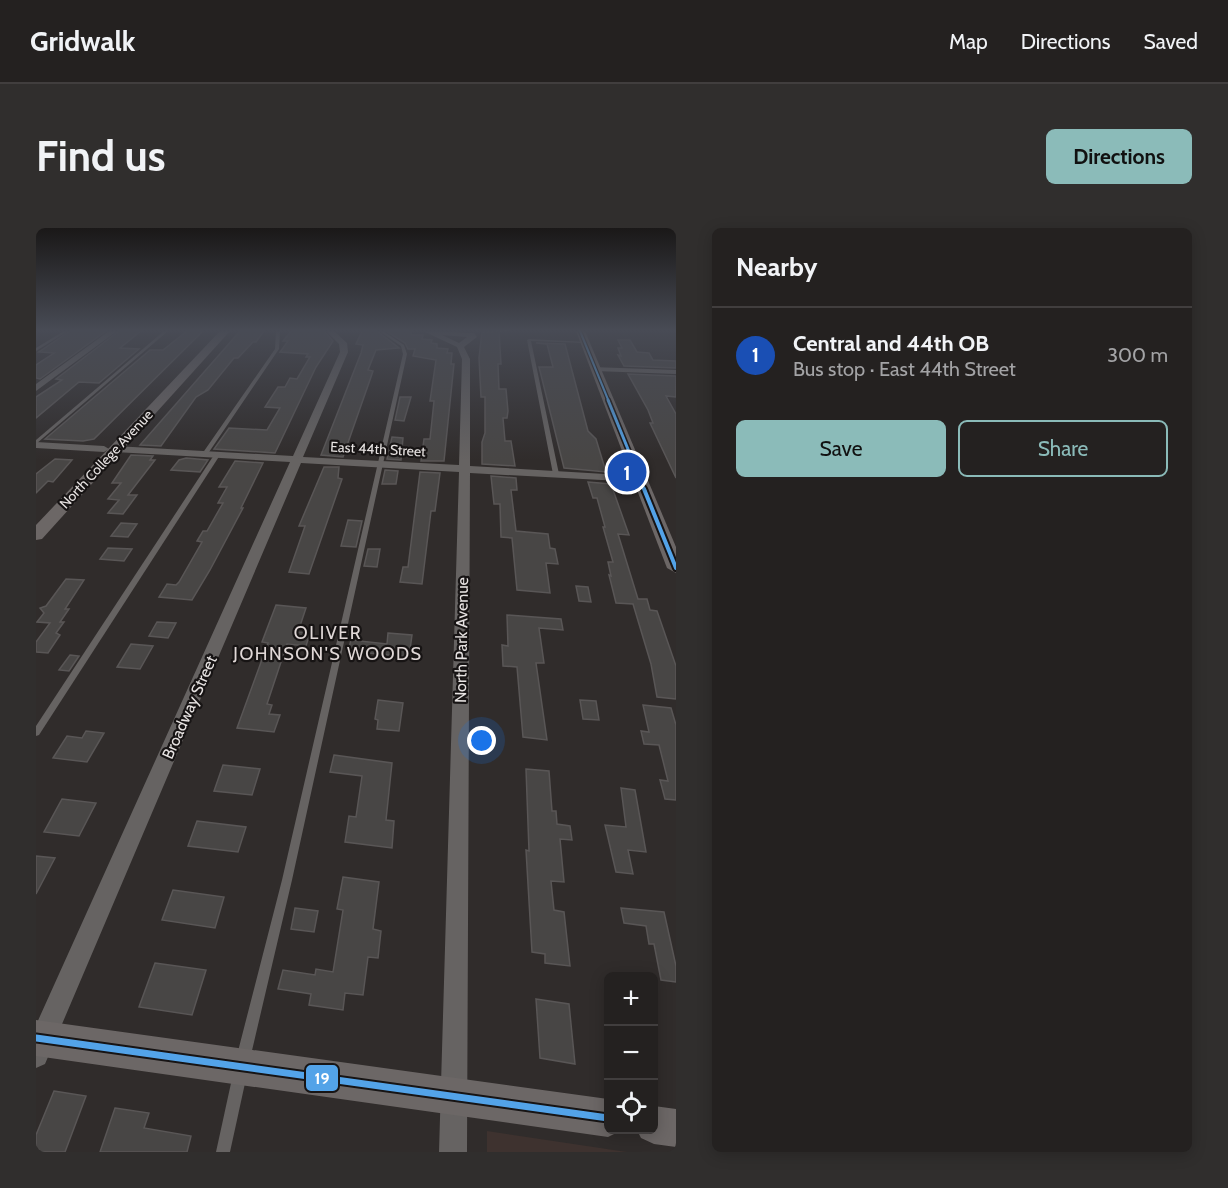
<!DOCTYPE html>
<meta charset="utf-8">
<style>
:root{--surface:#242120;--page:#302e2d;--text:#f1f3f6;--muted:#a3a3a5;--line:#413e3e;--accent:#8bbbb9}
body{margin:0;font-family:Cabin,sans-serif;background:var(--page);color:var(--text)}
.controls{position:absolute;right:18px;bottom:18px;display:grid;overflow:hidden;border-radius:9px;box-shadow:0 3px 15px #0003}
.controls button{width:54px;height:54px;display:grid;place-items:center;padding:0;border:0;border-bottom:2px solid var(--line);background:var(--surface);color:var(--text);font:30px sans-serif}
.you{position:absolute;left:446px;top:513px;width:21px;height:21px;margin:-15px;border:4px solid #fff;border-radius:50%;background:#1a73e8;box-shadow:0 0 0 9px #1a73e833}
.badge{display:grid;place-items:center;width:39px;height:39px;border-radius:50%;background:var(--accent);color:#fff;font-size:20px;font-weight:700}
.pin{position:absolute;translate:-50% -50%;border:3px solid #fff;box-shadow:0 2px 6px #0006}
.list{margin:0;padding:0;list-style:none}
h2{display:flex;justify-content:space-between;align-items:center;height:78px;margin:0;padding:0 24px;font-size:26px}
h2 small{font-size:20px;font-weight:400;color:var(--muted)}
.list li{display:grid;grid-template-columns:39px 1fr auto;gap:18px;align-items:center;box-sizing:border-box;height:96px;padding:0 24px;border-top:2px solid var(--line)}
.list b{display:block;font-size:22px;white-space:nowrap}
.list p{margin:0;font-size:20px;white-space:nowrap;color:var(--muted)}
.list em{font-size:20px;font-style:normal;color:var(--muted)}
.actions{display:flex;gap:12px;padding:18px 24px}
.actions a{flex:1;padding:14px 0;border:2px solid var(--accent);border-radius:9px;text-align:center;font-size:21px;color:var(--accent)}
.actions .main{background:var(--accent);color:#111}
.icon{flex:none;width:33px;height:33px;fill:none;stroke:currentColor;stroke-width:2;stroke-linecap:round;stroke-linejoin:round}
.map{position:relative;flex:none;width:640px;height:924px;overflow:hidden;border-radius:9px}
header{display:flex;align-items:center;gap:36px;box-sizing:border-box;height:84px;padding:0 30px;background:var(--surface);border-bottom:2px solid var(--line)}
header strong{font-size:28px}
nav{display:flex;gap:33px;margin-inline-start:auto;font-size:21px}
.intro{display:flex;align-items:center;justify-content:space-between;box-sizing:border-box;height:144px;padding:0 36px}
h1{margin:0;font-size:42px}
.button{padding:15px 27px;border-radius:9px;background:var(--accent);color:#111;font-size:21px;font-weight:700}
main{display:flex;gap:36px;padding:0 36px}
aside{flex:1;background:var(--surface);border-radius:9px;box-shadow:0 3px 15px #0003}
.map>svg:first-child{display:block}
</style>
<header>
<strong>Gridwalk</strong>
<nav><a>Map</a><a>Directions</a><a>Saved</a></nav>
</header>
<div class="intro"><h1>Find us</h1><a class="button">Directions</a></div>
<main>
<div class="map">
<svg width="640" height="924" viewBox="0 0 640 924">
<rect width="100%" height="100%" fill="#302c2b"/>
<!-- built -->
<path fill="#3e322f" d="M 451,903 L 591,924 L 451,924 Z"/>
<!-- building -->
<g fill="#484645" stroke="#595656" stroke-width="1.5">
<path d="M 34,103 L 70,103 L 4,151 L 0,150 L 0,137 L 18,125 L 3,124 Z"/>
<path d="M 83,103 L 105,103 L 84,120 L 103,121 L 63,155 L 43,154 L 0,190 L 0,169 L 26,152 L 20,151 Z"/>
<path d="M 151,103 L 167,103 L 58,211 L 47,213 L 9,211 L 114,122 L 127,122 Z"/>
<path d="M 204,103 L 228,103 L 220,114 L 217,114 L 202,130 L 198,130 L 172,162 L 160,169 L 125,218 L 104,217 Z"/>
<path d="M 255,103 L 288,103 L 297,113 L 280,139 L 239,225 L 178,221 L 193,200 L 231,202 L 244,180 L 229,179 L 242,159 L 249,159 L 254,150 L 261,151 L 274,129 L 270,129 L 272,126 L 244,124 L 252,113 L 247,113 Z"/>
<path d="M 326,103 L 341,103 L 363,120 L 340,122 L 332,142 L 337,143 L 335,149 L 307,229 L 285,227 L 325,125 L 327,117 L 320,116 Z"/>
<path d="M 350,103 L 375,103 L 375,107 L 387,107 L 386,111 L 396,112 L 395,115 L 401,116 L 401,120 L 412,121 L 411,125 L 416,125 L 415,136 L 418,136 L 408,233 L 385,233 L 388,211 L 394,211 L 398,173 L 394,173 L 400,132 L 377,128 L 379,121 L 372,121 L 369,115 Z"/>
<path d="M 446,103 L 463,103 L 465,136 L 462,136 L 463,161 L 470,161 L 472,183 L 471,190 L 467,190 L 469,213 L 475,213 L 479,238 L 446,236 L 446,214 L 449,205 L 449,169 L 445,169 L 443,130 Z"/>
<path d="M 582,112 L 594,112 L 601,124 L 613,125 L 617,132 L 640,133 L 640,140 L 588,138 L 582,127 L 585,128 L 582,120 L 586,120 Z"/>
<path d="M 500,115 L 529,116 L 552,203 L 560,211 L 570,244 L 528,240 L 503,139 L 517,139 L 511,116 Z"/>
<path d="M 592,146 L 640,148 L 640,169 L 630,168 L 640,186 L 640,250 L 614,195 L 617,195 L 612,182 Z"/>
<path d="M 364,169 L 375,169 L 368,193 L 359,192 Z"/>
<path d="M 356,209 L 367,210 L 365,232 L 351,231 Z"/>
<path d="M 95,227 L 117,228 L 114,232 L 119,232 L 92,267 L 101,267 L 87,286 L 72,285 L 83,272 L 72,271 L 85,255 L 76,255 Z"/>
<path d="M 150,230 L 172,232 L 164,244 L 135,242 L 143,232 Z"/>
<path d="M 19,231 L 36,232 L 17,254 L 12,253 L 0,265 L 0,246 Z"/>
<path d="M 199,233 L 227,235 L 205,280 L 207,280 L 174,342 L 156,372 L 123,369 L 131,356 L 140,357 L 143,354 L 166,314 L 161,313 L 167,303 L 171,303 L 187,275 L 182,275 L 191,259 L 183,259 Z"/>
<path d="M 288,239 L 303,239 L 302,250 L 306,251 L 273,346 L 253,344 L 269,298 L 263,298 Z"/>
<path d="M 349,242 L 362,243 L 360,256 L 346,256 Z"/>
<path d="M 384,244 L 404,245 L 399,283 L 395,283 L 386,356 L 364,354 L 367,339 L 372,339 Z"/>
<path d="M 455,248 L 480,250 L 481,262 L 475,262 L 480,303 L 512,306 L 514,320 L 519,321 L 522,336 L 510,335 L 514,365 L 481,362 L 476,310 L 465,309 L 464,276 L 458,276 Z"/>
<path d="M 552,254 L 575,256 L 593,307 L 582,306 L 602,371 L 611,371 L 614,382 L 621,383 L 640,438 L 640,471 L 621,469 L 615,436 L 597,376 L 580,375 L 573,347 L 575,348 L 572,334 L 577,334 L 567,299 L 569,299 L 561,270 L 557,270 Z"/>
<path d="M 312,292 L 326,293 L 320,319 L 305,318 Z"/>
<path d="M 85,295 L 101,296 L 92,309 L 75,308 Z"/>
<path d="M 72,320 L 96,321 L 88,333 L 64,331 Z"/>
<path d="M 332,321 L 344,321 L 341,339 L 328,338 Z"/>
<path d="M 30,351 L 48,352 L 29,381 L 33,381 L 24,394 L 28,394 L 20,405 L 24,407 L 12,425 L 0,424 L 0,414 L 14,395 L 1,394 L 8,385 L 4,380 L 10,378 Z"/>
<path d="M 540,358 L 552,359 L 555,374 L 543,373 Z"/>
<path d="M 240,377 L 270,380 L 262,404 L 274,405 L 270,418 L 251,416 L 231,476 L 236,477 L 233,486 L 244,487 L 238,504 L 201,500 L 232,415 L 226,414 Z"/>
<path d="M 471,387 L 525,391 L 527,402 L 503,400 L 508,435 L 500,435 L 511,512 L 487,509 L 481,439 L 467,438 L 466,417 L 472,418 Z"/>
<path d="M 121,394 L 140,395 L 132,410 L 113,408 Z"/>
<path d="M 352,405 L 376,407 L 373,429 L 312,423 L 315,412 L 351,416 Z"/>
<path d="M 95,416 L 117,418 L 104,441 L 81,439 Z"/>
<path d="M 34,427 L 43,428 L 33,443 L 23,442 Z"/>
<path d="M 342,472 L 367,475 L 363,503 L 341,501 L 342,492 L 339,491 Z"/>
<path d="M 544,472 L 560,473 L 563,492 L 547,491 Z"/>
<path d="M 607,477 L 635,480 L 640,497 L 640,572 L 629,571 L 624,552 L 632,553 L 623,517 L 608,516 L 605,503 L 613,504 Z"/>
<path d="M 50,503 L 68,505 L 51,534 L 17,530 L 31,508 L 46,510 Z"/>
<path d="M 298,527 L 356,535 L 350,592 L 358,593 L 356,620 L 309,614 L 313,588 L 320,589 L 326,548 L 294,544 Z"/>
<path d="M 187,537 L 224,541 L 216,567 L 178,563 Z"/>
<path d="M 490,541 L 513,543 L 516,583 L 520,583 L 521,596 L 534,598 L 536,612 L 524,611 L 528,654 L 515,653 L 518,682 L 528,684 L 534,738 L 509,735 L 509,726 L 496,724 L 490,622 L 493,623 Z"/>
<path d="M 585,560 L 599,562 L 610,624 L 592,622 L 597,646 L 580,644 L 569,597 L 590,599 Z"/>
<path d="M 26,571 L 60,575 L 43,608 L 8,604 Z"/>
<path d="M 161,593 L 210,599 L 202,624 L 152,618 Z"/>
<path d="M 0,628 L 19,630 L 0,666 Z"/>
<path d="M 307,649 L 343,654 L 337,701 L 345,703 L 342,730 L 332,729 L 327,767 L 309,765 L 307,782 L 273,777 L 275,766 L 242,761 L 247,742 L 279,747 L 280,741 L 297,744 L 307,682 L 301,681 Z"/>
<path d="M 137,662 L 188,669 L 179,700 L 126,692 Z"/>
<path d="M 259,680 L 282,683 L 278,704 L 255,701 Z"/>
<path d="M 585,680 L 628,684 L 640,738 L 640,754 L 625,752 L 618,716 L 613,716 L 610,698 L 588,695 Z"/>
<path d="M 119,735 L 170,742 L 156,787 L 103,779 Z"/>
<path d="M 500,771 L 533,776 L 539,836 L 504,830 Z"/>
<path d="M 18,863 L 50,868 L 29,924 L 0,924 L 0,907 Z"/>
<path d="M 79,880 L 113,885 L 108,900 L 155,908 L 151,924 L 64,924 Z"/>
</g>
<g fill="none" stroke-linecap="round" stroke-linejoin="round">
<!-- path -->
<path stroke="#6c6a6a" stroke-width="1.5" stroke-dasharray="3 1.5" stroke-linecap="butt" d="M 446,104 L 471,103"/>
<!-- service -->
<g fill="#666362" fill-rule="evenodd">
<path d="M 28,103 L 32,103 L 0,123 L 0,120 Z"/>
<path d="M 128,103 L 132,103 L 0,216 L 0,212 Z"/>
<path d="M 240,103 L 244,103 L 243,121 L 171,227 L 167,227 L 166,226 L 239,121 Z"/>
<path d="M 343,103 L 347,103 L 368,117 L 371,126 L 256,652 L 214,831 L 212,836 L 207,838 L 202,836 L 200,831 L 246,652 L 367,126 L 365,118 Z"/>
<path d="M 493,111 L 551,114 L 549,115 L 495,113 L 523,246 L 520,248 L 517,246 L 491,112 Z"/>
<path d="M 181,225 L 184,227 L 3,507 L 0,508 L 0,498 L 178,227 Z"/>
<path d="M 204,839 L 209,841 L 211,846 L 194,924 L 180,924 L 197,846 L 199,841 Z"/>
</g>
<!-- minor -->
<g fill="#666362" fill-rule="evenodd">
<path d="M 73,103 L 81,103 L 0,163 L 0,156 Z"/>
<path d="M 290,103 L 298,103 L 311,115 L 312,124 L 267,229 L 423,237 L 426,131 L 421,119 L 387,103 L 438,105 L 441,109 L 428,119 L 434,131 L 434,238 L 603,248 L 608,251 L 603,254 L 434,245 L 431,924 L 403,924 L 423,244 L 265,235 L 9,836 L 0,840 L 0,797 L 254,234 L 79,224 L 74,221 L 79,218 L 257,228 L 304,124 L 303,116 ZM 406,107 L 431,109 L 423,115 Z"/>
<path d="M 556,139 L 640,142 L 640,146 L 559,143 Z"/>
<path d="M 0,214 L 68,218 L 73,221 L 68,224 L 0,220 Z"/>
</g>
<!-- secondary -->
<g fill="#6c6766" fill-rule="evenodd">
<path d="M 184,103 L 194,103 L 6,311 L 0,312 L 0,297 Z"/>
<path d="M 540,103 L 549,103 L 640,319 L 640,345 L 631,340 Z"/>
<path d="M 0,792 L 572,871 L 572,902 L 586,902 L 572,909 L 0,828 Z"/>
<path d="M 618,878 L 640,881 L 640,919 L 618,916 L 605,910 L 601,902 L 618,902 Z"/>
</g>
<!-- bus-1-far3 casing -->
<g stroke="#171414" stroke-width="4.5">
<path id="bus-1-far3" d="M 544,103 L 573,174"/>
</g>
<!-- bus-1-far2 casing -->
<g stroke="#171414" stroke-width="6">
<path id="bus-1-far2" d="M 572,172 L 609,263"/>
</g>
<!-- bus-1-far1 casing -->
<g stroke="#171414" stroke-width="8">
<path id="bus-1-far1" d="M 608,261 L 640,340"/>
</g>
<!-- bus-1 casing -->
<g stroke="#171414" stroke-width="11">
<path id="bus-1" d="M 0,810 L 572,890"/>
</g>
<!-- bus-1-far3 -->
<use href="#bus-1-far3" stroke="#53a3e8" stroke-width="2"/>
<!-- bus-1-far2 -->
<use href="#bus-1-far2" stroke="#53a3e8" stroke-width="3"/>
<!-- bus-1-far1 -->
<use href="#bus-1-far1" stroke="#53a3e8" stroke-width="4"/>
<!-- bus-1 -->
<use href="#bus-1" stroke="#53a3e8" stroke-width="7"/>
</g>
<!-- sky -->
<linearGradient id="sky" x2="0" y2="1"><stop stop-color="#1a1818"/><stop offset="0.44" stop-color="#484b55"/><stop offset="1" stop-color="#484b55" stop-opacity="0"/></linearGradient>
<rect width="640" height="232" fill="url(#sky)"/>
<g text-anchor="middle" stroke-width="4.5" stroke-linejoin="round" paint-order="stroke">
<!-- far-street labels -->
<g font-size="14" fill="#e7e3e2" stroke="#171414">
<text transform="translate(342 221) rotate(3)" y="5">East 44th Street</text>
<text transform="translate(70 231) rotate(-47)" y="5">North College Avenue</text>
</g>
<!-- street labels -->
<g font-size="16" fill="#e7e3e2" stroke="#171414">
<text transform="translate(425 412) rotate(-89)" y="6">North Park Avenue</text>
<text transform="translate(153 479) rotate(-66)" y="6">Broadway Street</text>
</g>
<!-- neighbourhood labels -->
<g font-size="18" letter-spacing="1.5" fill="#e0d8d7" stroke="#171414">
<text x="292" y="411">OLIVER<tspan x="292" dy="21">JOHNSON'S WOODS</tspan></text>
</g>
</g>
<rect stroke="#171414" stroke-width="2" x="269" y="836" width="34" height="28" rx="6" fill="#53a3e8"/>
<g font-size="16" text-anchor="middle" font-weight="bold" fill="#fff">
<text x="286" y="856">19</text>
</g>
</svg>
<div class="controls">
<button>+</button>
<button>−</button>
<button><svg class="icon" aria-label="locate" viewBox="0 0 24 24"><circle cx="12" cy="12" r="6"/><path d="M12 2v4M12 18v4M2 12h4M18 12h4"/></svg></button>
</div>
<div class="you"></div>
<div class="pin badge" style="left:591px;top:244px;background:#1a4fb4">1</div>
</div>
<aside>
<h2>Nearby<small></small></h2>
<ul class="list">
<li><span class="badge" style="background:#1a4fb4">1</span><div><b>Central and 44th OB</b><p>Bus stop · East 44th Street</p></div><em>300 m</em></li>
</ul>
<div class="actions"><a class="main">Save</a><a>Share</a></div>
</aside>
</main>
